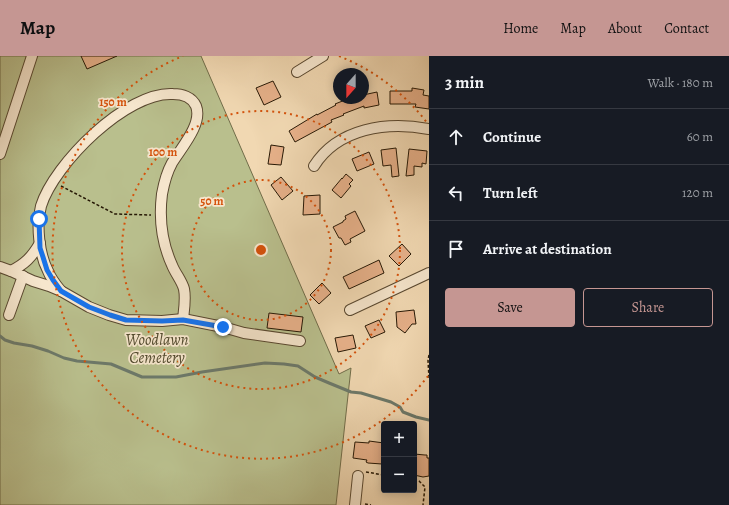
<!DOCTYPE html>
<meta charset="utf-8">
<style>
:root{--surface:#171b24;--page:#242831;--text:#f1f3f6;--muted:#9ea1a6;--line:#363941;--accent:#c59692}
body{margin:0;font-family:Alegreya,serif;background:var(--page);color:var(--text)}
.controls{position:absolute;right:12px;bottom:12px;display:grid;overflow:hidden;border-radius:4px;box-shadow:0 2px 10px #0003}
.controls button{width:36px;height:36px;display:grid;place-items:center;padding:0;border:0;border-bottom:1px solid var(--line);background:var(--surface);color:var(--text);font:20px sans-serif}
.compass{position:absolute;left:333px;top:12px;width:36px;height:36px;border-radius:50%;background:var(--surface);box-shadow:0 2px 10px #0003;rotate:201deg}
.stop{position:absolute;width:12px;height:12px;margin:-9px;border:3px solid #1a73e8;border-radius:50%;background:#fff}
.stop.end{background:#1a73e8;border-color:#fff;box-shadow:0 1px 4px #0008}
.list{margin:0;padding:0;list-style:none}
h2{display:flex;justify-content:space-between;align-items:center;height:52px;margin:0;padding:0 16px;font-size:17px}
h2 small{font-size:13px;font-weight:400;color:var(--muted)}
.list li{display:grid;grid-template-columns:26px 1fr auto;gap:12px;align-items:center;box-sizing:border-box;height:56px;padding:0 16px;border-top:1px solid var(--line)}
.list b{display:block;font-size:15px;white-space:nowrap}
.list em{font-size:13px;font-style:normal;color:var(--muted)}
.actions{display:flex;gap:8px;padding:12px 16px}
.actions a{flex:1;padding:9px 0;border:1px solid var(--accent);border-radius:4px;text-align:center;font-size:14px;color:var(--accent)}
.actions .main{background:var(--accent);color:#111}
.icon{flex:none;width:22px;height:22px;fill:none;stroke:currentColor;stroke-width:2;stroke-linecap:round;stroke-linejoin:round}
.map{position:relative;flex:none;width:429px;height:449px;overflow:hidden}
header{display:flex;align-items:center;gap:24px;box-sizing:border-box;height:56px;padding:0 20px;background:var(--accent);color:#111}
header strong{font-size:19px}
nav{display:flex;gap:22px;margin-inline-start:auto;font-size:14px}
main{display:flex}
aside{flex:1;background:var(--surface)}
.map>svg:first-child{display:block}
</style>
<header>
<strong>Map</strong>
<nav><a>Home</a><a>Map</a><a>About</a><a>Contact</a></nav>
</header>
<main>
<div class="map">
<svg width="429" height="449" viewBox="0 0 429 449">
<rect width="100%" height="100%" fill="#f1d8b2"/>
<filter id="stains"><feTurbulence type="fractalNoise" baseFrequency=".005" numOctaves="4"/><feColorMatrix values="0 0 0 0 .2 0 0 0 0 .09 0 0 0 0 .02 0 0 0 .5 -.17"/></filter>
<radialGradient id="worn" r=".72"><stop offset=".6" stop-color="#630" stop-opacity="0"/><stop offset="1" stop-color="#630" stop-opacity=".3"/></radialGradient>
<!-- green -->
<path fill="#b9bf8d" stroke="#706c49" d="M 0,0 L 201,0 L 339,318 L 351,312 L 336,449 L 0,449 Z"/>
<g fill="none" stroke-linecap="round" stroke-linejoin="round">
<!-- stream -->
<path stroke="#6c796a" stroke-width="3" d="M 0,280 L 5,284 L 14,287 L 32,290 L 48,295 L 64,302 L 77,305 L 111,308 L 142,321 L 176,321 L 202,316 L 265,307 L 284,308 L 298,310 L 315,321 L 329,327 L 351,336 L 361,337 L 391,346 L 400,351 L 403,356 L 416,361 L 429,364"/>
</g>
<!-- building -->
<g fill="#e7b18a" stroke="#261805">
<path d="M 81,0 L 117,0 L 87,13 Z"/>
<path d="M 273,25 L 281,41 L 264,49 L 256,32 Z"/>
<path d="M 412,32 L 424,34 L 423,39 L 429,40 L 429,53 L 415,51 L 416,48 L 390,48 L 390,35 L 412,35 Z"/>
<path d="M 377,36 L 379,49 L 364,52 L 364,50 L 343,58 L 344,59 L 331,64 L 332,66 L 295,86 L 289,75 L 317,58 L 317,59 L 336,49 L 335,48 L 350,42 L 363,42 L 363,39 Z"/>
<path d="M 271,89 L 284,91 L 281,109 L 268,108 Z"/>
<path d="M 396,92 L 399,120 L 392,121 L 391,109 L 383,110 L 381,94 Z"/>
<path d="M 409,93 L 427,95 L 426,108 L 422,107 L 422,111 L 414,110 L 414,119 L 406,120 Z"/>
<path d="M 369,96 L 374,108 L 357,115 L 352,103 Z"/>
<path d="M 346,118 L 353,124 L 349,128 L 351,130 L 341,142 L 332,134 L 342,122 L 342,123 Z"/>
<path d="M 281,121 L 293,135 L 282,144 L 271,129 Z"/>
<path d="M 320,139 L 320,158 L 303,159 L 304,140 Z"/>
<path d="M 355,155 L 365,175 L 350,183 L 351,186 L 345,189 L 341,182 L 339,182 L 333,171 L 343,166 L 343,165 L 346,163 L 345,160 Z"/>
<path d="M 402,188 L 411,198 L 399,210 L 389,200 Z"/>
<path d="M 379,204 L 384,217 L 349,233 L 343,221 Z"/>
<path d="M 322,227 L 331,237 L 319,248 L 310,239 Z"/>
<path d="M 414,254 L 416,268 L 412,268 L 405,277 L 397,271 L 396,256 Z"/>
<path d="M 269,257 L 303,261 L 301,276 L 267,272 Z"/>
<path d="M 379,264 L 385,276 L 371,282 L 365,270 Z"/>
<path d="M 353,279 L 356,292 L 338,296 L 335,282 Z"/>
<path d="M 369,385 L 384,387 L 384,406 L 383,405 L 382,408 L 368,407 L 366,406 L 367,404 L 353,402 L 355,386 L 369,387 Z"/>
<path d="M 414,398 L 425,399 L 427,399 L 427,402 L 429,402 L 429,420 L 423,421 L 414,419 Z"/>
</g>
<g fill="none" stroke-linecap="round" stroke-linejoin="round">
<!-- minor casing -->
<g stroke="#594830" stroke-width="12">
<g id="minor">
<path d="M 297,16 L 323,0"/>
<path d="M 0,98 L 32,0"/>
<path d="M 314,110 C 338,72 387,65 429,73"/>
<path d="M 0,211 L 11,215 L 33,225 L 49,230 L 61,235 L 89,251 L 109,259 L 126,264 L 162,265 L 183,263 L 223,271 L 244,277 L 300,285"/>
<path d="M 11,215 C 25,208 32,201 40,187"/>
<path d="M 61,235 C 56,229 51,223 48,215 C 39,198 36,169 41,150 C 54,108 127,35 173,38 C 182,38 192,41 196,50 C 203,68 181,92 172,107 C 167,116 164,127 162,138 C 159,162 162,187 172,209 C 175,217 182,225 184,233 C 186,243 184,254 183,263"/>
<path d="M 350,254 L 429,217"/>
<path d="M 9,259 L 23,220"/>
<path d="M 355,449 L 358,420"/>
</g>
</g>
<!-- path -->
<g stroke="#261805" stroke-width="1.5" stroke-dasharray="3 2" stroke-linecap="butt">
<path d="M 61,130 L 115,158 L 151,159"/>
<path d="M 429,299 L 428,304 L 429,322"/>
<path d="M 366,416 L 384,419"/>
<path d="M 414,424 L 419,425 L 425,431 L 423,449"/>
<path d="M 365,448 L 371,449"/>
</g>
<!-- minor -->
<use href="#minor" stroke="#f6e6cd" stroke-width="10"/>
</g>
<g fill="none" stroke-linecap="round" stroke-linejoin="round">
<!-- route -->
<path stroke="#1a73e8" stroke-width="5" d="M 39,163 L 40,192 L 43,201 L 47,214 L 53,224 L 61,235 L 89,251 L 110,259 L 126,264 L 162,265 L 183,264 L 223,271"/>
</g>
<!-- distance rings -->
<g fill="none" stroke="#d5520b" stroke-width="2" stroke-dasharray="2 4">
<circle cx="261" cy="194" r="70"/>
<circle cx="261" cy="194" r="139"/>
<path d="M428 320A209 209 0 1 1 183 0M339 0A209 209 0 0 1 428 68"/>
</g>
<g text-anchor="middle" stroke-width="3.5" stroke-linejoin="round" paint-order="stroke">
<!-- park labels -->
<g font-size="16" font-style="italic" fill="#524a2e" stroke="#f6e6cd">
<text x="157" y="289">Woodlawn<tspan x="157" dy="18">Cemetery</tspan></text>
</g>
</g>
<circle cx="261" cy="194" r="6" fill="#d5520b" stroke="#f6e6cd" stroke-width="2"/>
<g font-size="12" text-anchor="middle" font-weight="bold" fill="#d5520b" stroke="#f6e6cd" stroke-width="3.5" stroke-linejoin="round" paint-order="stroke">
<text x="113" y="50">150 m</text>
<text x="163" y="100">100 m</text>
<text x="212" y="149">50 m</text>
</g>
<rect width="100%" height="100%" filter="url(#stains)"/>
<rect width="100%" height="100%" fill="url(#worn)"/>
</svg>
<div class="controls">
<button>+</button>
<button>−</button>
</div>
<svg class="compass" viewBox="-18 -18 36 36"><path d="M0-13l5 13h-10z" fill="#e53935"/><path d="M0 13l5-13h-10z" fill="#9ea1a6"/></svg>
<div class="stop" style="left:39px;top:163px"></div>
<div class="stop end" style="left:223px;top:271px"></div>
</div>
<aside>
<h2>3 min<small>Walk · 180 m</small></h2>
<ul class="list">
<li><svg class="icon" aria-label="ahead" viewBox="0 0 24 24"><path d="M12 20V5M6 11l6-6 6 6"/></svg><div><b>Continue</b></div><em>60 m</em></li>
<li><svg class="icon" aria-label="left" viewBox="0 0 24 24"><path d="M17 20v-9H6M10 6l-5 5 5 5"/></svg><div><b>Turn left</b></div><em>120 m</em></li>
<li><svg class="icon" aria-label="arrive" viewBox="0 0 24 24"><path d="M6 21V4h12l-3 4 3 4H6"/></svg><div><b>Arrive at destination</b></div></li>
</ul>
<div class="actions"><a class="main">Save</a><a>Share</a></div>
</aside>
</main>
